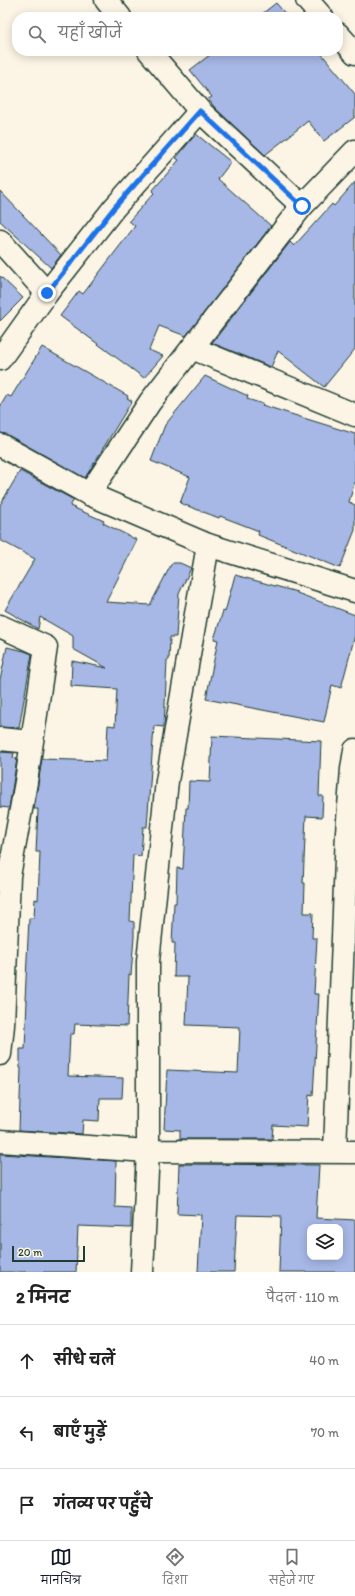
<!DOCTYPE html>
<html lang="hi">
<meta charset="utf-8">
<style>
:root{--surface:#fff;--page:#f2f2f2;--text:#222;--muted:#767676;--line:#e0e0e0;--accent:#111827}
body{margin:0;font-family:Itim,"Playpen Sans Deva",sans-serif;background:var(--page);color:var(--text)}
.controls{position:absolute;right:12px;bottom:12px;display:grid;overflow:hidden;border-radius:8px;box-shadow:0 2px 10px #0003}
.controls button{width:36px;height:36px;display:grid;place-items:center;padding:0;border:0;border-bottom:1px solid var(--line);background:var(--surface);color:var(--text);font:20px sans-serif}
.scale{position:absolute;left:12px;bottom:10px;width:73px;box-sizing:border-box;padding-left:4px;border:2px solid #1f3d34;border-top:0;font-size:11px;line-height:14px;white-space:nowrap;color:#1f3d34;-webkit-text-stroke:3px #fcf5e5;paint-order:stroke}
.stop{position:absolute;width:12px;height:12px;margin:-9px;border:3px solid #1a73e8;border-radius:50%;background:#fff}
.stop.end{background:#1a73e8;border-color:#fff;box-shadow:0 1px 4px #0008}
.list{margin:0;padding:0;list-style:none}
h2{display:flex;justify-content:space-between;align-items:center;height:52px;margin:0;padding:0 16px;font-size:17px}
h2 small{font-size:13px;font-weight:400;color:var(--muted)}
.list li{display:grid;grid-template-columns:26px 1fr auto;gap:12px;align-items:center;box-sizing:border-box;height:72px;padding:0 16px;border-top:1px solid var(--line)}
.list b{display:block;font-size:15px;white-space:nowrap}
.list em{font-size:13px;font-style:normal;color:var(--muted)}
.icon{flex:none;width:22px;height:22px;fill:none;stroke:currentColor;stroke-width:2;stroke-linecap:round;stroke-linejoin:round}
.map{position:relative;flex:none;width:355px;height:1272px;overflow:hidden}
.search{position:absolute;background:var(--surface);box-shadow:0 2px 10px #0003;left:12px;right:12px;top:12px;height:44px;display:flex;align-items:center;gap:10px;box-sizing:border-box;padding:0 14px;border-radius:16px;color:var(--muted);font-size:15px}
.sheet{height:268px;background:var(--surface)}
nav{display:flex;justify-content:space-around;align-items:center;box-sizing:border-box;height:56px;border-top:1px solid var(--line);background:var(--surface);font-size:11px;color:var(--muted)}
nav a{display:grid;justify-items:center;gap:2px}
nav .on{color:var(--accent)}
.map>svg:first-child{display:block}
</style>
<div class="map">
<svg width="355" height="1272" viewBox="0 0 355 1272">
<rect width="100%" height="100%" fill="#fcf5e5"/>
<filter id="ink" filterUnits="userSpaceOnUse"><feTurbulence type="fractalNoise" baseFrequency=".025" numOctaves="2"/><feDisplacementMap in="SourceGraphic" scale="8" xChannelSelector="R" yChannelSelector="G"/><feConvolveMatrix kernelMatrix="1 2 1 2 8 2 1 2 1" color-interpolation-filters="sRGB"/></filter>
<g filter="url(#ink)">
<!-- building -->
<g fill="#a7b7e6" stroke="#1f3d34" fill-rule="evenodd">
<path d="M 276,3 L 288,17 L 258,17 Z"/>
<path d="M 215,51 L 315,51 L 317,54 L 320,52 L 355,94 L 355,117 L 324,141 L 308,121 L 265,155 L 216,109 L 208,99 L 212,97 L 190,70 Z"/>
<path d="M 196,134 L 231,162 L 218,179 L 271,226 L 186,336 L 159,326 L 149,350 L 163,356 L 144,378 L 60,316 L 79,291 L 83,294 L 135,226 L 129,221 L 154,193 L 152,191 L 179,160 L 176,158 Z"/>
<path d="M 355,182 L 355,349 L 324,387 L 278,351 L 271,367 L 212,343 L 290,242 L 294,246 L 332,204 L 334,206 Z"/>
<path d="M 0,191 L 61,255 L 51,268 L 0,221 Z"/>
<path d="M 0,276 L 23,298 L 0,321 Z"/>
<path d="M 42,347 L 128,396 L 127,398 L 132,401 L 85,478 L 6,434 L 0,433 L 0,407 L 7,395 L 11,397 Z"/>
<path d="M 205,376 L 248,396 L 247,399 L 263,404 L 262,405 L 355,434 L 355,481 L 349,502 L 355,505 L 355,530 L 340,568 L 258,535 L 259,531 L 220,516 L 219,518 L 180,503 L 190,477 L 151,461 L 165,425 Z"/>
<path d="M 20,471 L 74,500 L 70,506 L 104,521 L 103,523 L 137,540 L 106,602 L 150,605 L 172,563 L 180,563 L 191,568 L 179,594 L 176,637 L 170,637 L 169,660 L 167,660 L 164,727 L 154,726 L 147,827 L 143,827 L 141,856 L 133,855 L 130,921 L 134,922 L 134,937 L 131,975 L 129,974 L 127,1026 L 75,1024 L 74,1034 L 70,1034 L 68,1076 L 123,1078 L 122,1098 L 100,1098 L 99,1121 L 83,1120 L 82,1134 L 19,1130 L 21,1068 L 20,1068 L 20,1049 L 25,1049 L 27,1000 L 25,1000 L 29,918 L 34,918 L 35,899 L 38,900 L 40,852 L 36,852 L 38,809 L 34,809 L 42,759 L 106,761 L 108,725 L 115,726 L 117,689 L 71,686 L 72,661 L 107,668 L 73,649 L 73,636 L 40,617 L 38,629 L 5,610 L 35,559 L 0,540 L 0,505 Z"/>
<path d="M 235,575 L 297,592 L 297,593 L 355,615 L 355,635 L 341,688 L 332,685 L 324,722 L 206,699 L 218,640 L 214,639 L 223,611 L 225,612 Z"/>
<path d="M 7,647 L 24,651 L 32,654 L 19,728 L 0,727 L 0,680 Z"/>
<path d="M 212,736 L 321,741 L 319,796 L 323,796 L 322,817 L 306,816 L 303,883 L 305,883 L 304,913 L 313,913 L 312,938 L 317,938 L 314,994 L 319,994 L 313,1096 L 309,1095 L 307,1127 L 273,1125 L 272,1139 L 180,1139 L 180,1130 L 164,1129 L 167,1070 L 238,1073 L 240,1027 L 186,1025 L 188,977 L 174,977 L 175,943 L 172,943 L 174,903 L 176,903 L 177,868 L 183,869 L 186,808 L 188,808 L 189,781 L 210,782 Z"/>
<path d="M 0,752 L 14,753 L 13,758 L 17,759 L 9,808 L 0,807 Z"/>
<path d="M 0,1154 L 116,1161 L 115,1207 L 131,1208 L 131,1228 L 78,1226 L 76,1272 L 0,1272 Z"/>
<path d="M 179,1164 L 319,1165 L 316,1218 L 355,1220 L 355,1272 L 279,1272 L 281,1216 L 237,1215 L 234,1272 L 198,1272 L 201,1215 L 177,1214 ZM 310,1227 L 340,1227 L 340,1257 L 310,1257 Z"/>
</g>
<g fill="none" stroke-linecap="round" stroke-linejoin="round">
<!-- street casing -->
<g stroke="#1f3d34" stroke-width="25">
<g id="street">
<path d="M 106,0 L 120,17"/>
<path d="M 307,0 L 322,17"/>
<path d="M 338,34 L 355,53"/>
<path d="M 149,51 L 200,111 L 302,206"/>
<path d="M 0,241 L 47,293"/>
<path d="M 192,348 L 355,415"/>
<path d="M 0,359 L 47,293 L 114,208 L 200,111"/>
<path d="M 0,445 L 89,494 L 208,545 L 355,591"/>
<path d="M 89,494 L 150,402 L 302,206 L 355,151"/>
<path d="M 0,626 L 46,647 L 26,782 L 9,876 L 3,1025 L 0,1054"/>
<path d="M 0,739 L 31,742"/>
<path d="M 0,1141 L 148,1151 L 355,1152"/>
<path d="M 335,1151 L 347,832 L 352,769 L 355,750"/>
<path d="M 142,1272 L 148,1151 L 148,961 L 167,781 L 208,545"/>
</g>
</g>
<!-- street -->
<use href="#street" stroke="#fcf5e5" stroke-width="22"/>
</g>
</g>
<g fill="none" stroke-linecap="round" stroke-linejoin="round" filter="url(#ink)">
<!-- route -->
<path stroke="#1a73e8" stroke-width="5" d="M 47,293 L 114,208 L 200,111 L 302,206"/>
</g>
</svg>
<div class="controls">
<button><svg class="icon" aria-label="layers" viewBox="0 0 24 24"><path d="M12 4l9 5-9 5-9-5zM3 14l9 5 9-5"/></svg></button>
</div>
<div class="scale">20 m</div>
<div class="stop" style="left:302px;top:206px"></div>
<div class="stop end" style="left:47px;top:293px"></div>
<div class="search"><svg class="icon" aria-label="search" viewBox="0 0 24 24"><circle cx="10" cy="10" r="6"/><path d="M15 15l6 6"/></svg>यहाँ खोजें</div>
</div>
<section class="sheet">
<h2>2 मिनट<small>पैदल · 110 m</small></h2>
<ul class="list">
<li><svg class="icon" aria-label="ahead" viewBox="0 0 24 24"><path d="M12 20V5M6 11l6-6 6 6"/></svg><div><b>सीधे चलें</b></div><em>40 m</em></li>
<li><svg class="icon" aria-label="left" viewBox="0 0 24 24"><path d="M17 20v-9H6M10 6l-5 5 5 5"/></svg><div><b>बाएँ मुड़ें</b></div><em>70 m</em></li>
<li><svg class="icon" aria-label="arrive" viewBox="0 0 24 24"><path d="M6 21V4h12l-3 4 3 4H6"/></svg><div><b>गंतव्य पर पहुँचे</b></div></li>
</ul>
</section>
<nav>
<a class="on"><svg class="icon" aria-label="map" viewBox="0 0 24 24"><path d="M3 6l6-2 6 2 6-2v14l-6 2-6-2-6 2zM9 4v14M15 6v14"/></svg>मानचित्र</a>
<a><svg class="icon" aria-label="directions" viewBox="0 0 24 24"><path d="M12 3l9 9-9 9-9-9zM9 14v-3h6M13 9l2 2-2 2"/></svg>दिशा</a>
<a><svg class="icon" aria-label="saved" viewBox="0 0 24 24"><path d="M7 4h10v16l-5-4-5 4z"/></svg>सहेजे गए</a>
</nav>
